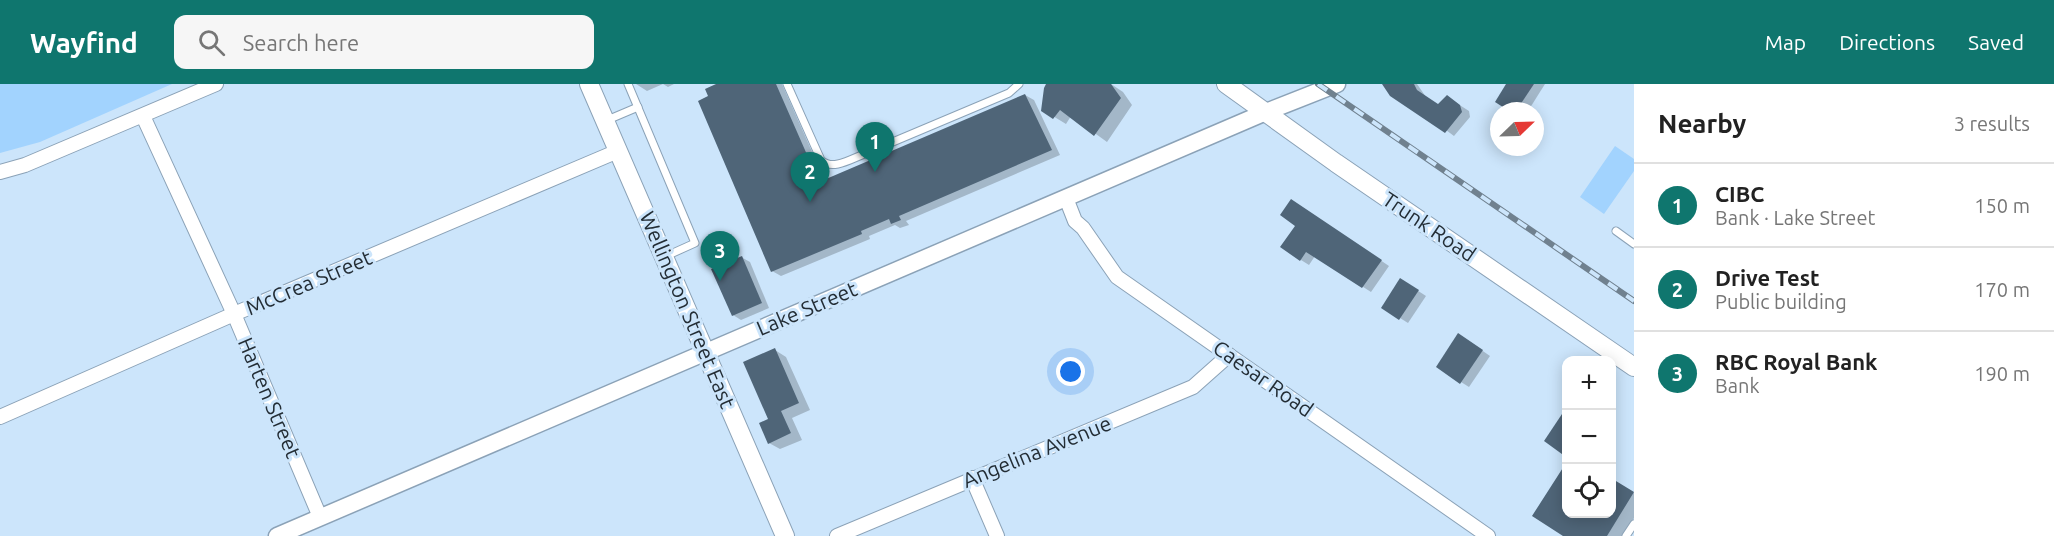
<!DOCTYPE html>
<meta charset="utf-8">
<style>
:root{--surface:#fff;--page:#f6f6f6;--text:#222;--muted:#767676;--line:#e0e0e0;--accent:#0f766e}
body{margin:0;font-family:Ubuntu,sans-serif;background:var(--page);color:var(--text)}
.controls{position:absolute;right:18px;bottom:18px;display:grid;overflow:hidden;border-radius:12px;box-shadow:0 3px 15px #0003}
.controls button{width:54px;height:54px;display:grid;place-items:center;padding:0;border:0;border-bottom:2px solid var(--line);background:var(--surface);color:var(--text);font:30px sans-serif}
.compass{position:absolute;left:1490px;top:18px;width:54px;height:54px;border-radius:50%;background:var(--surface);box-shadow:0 3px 15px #0003;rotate:67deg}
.you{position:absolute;left:1071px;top:288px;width:21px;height:21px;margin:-15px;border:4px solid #fff;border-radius:50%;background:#1a73e8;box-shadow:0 0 0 9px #1a73e833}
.badge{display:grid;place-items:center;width:39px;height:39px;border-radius:50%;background:var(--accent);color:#fff;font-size:20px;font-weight:700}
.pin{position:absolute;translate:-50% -50px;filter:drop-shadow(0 2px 3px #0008)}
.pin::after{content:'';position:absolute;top:32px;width:21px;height:18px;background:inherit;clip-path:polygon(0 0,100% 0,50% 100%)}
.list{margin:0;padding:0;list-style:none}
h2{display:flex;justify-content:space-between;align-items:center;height:78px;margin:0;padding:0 24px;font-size:26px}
h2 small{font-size:20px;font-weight:400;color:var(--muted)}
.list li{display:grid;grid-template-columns:39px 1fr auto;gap:18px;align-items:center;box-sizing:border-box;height:84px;padding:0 24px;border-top:2px solid var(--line)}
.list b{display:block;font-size:22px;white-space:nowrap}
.list p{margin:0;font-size:20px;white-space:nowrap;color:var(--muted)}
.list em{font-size:20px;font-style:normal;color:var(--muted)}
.icon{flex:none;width:33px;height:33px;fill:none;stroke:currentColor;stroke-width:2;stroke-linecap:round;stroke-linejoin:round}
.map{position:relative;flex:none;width:1634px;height:452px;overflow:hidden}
header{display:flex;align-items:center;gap:36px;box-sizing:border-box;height:84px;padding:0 30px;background:var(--accent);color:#fff}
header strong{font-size:28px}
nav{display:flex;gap:33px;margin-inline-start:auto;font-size:21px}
.search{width:420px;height:54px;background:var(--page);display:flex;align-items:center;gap:15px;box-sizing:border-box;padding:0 21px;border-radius:12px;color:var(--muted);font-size:22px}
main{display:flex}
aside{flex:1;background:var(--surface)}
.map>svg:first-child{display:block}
</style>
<header>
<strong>Wayfind</strong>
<div class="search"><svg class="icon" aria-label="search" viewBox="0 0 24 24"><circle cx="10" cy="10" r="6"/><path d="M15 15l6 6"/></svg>Search here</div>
<nav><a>Map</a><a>Directions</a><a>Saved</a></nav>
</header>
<main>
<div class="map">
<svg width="1634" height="452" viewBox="0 0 1634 452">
<rect width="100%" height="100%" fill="#cce5fb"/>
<!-- green -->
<g fill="#a2d3fe">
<path d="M 0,0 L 172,0 L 40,58 L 0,69 Z"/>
<path d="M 1615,62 L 1634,75 L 1634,87 L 1604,130 L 1580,113 Z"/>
</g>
<!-- shadow -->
<g fill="#0003">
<path d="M 636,0 L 674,0 L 668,3 L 663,0 L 647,7 Z"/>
<path d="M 720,0 L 782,0 L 825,97 L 1025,11 L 1034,16 L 1060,71 L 906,137 L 909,141 L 900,144 L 895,141 L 869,152 L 870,155 L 781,192 L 772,187 L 710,13 Z"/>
<path d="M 1048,0 L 1111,0 L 1123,8 L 1132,21 L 1107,58 L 1071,32 L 1066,40 L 1043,26 Z"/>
<path d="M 1384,0 L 1417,0 L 1426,13 L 1439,22 L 1447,13 L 1469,27 L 1470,33 L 1454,52 Z"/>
<path d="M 1508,0 L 1545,0 L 1528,27 L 1512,27 Z"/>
<path d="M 1300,122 L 1389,182 L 1371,208 L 1315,172 L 1309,181 L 1301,176 L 1297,141 Z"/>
<path d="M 741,173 L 750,178 L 769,224 L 741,236 L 733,231 Z"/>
<path d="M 1409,201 L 1426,212 L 1408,239 L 1400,234 Z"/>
<path d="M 1467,256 L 1490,272 L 1469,303 L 1461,298 Z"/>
<path d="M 775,266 L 786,273 L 810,326 L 792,334 L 802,356 L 780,365 L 769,359 Z"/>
<path d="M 1566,326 L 1566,371 L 1546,357 Z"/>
<path d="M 1566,381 L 1566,430 L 1612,430 L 1612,395 L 1634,409 L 1634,434 L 1623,452 L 1566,452 L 1534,431 Z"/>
</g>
<!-- building -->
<g fill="#4f6578">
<path d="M 716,0 L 776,0 L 819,98 L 1025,10 L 1052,66 L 899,132 L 901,136 L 891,140 L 889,135 L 861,147 L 862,150 L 771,188 L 698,17 L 708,12 L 705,5 Z"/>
<path d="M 1046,0 L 1111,0 L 1121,14 L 1094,52 L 1060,26 L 1053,35 L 1041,27 L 1044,4 Z"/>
<path d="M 1382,0 L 1414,0 L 1417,6 L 1438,20 L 1447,11 L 1460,21 L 1462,28 L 1445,49 L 1390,12 Z"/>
<path d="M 1506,0 L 1534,0 L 1516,27 L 1509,27 L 1495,18 Z"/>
<path d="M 1291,115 L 1382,176 L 1362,204 L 1306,168 L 1300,177 L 1280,163 L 1295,142 L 1280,131 Z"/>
<path d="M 742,172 L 762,219 L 732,232 L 711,185 Z"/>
<path d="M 1400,194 L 1419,206 L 1399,236 L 1381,224 Z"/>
<path d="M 1458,249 L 1483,266 L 1460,300 L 1436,283 Z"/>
<path d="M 775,264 L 799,319 L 781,327 L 791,349 L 768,360 L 759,339 L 768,335 L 743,278 Z"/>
<path d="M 1566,324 L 1566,373 L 1544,357 Z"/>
<path d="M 1566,379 L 1566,429 L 1611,429 L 1611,394 L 1634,408 L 1607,452 L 1563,452 L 1532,432 Z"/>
</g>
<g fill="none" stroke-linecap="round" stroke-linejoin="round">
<!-- service casing -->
<g stroke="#8ba2b7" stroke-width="9">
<g id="service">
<path d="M 628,0 L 695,159 L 664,173"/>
<path d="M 787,0 L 821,76 C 830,84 840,80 850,76 L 1009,9 L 1019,0"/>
<path d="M 605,37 L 638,23"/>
<path d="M 1616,147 L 1634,160"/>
<path d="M 1626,452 L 1634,440"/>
</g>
</g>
<!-- minor casing -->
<g stroke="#8ba2b7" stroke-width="16">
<g id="minor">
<path d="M 143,32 L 234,230 L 320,433"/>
<path d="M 0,88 L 25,81 L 216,0"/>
<path d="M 1066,114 L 1075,137 L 1083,144 L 1117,193 L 1488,452"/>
<path d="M 0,333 L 234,230 L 618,67"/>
<path d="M 972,394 L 997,452"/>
<path d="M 837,452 L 1193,303 L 1229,271"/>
</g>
</g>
<!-- tertiary casing -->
<g stroke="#8ba2b7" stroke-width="19">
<path id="tertiary" d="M 277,452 L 1266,28 L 1337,0"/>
</g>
<!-- secondary casing -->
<g stroke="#8ba2b7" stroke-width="20">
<g id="secondary">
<path d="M 589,0 L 785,452"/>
<path d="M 1226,0 L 1336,79 L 1634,283"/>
</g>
</g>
<!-- service -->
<use href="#service" stroke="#fff" stroke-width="7"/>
<!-- minor -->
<use href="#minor" stroke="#fff" stroke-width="14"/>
<!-- tertiary -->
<use href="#tertiary" stroke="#fff" stroke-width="16"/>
<!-- secondary -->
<use href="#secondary" stroke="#fff" stroke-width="18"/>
<!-- rail casing -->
<g stroke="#70818f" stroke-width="6">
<path id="rail" d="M 1318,0 L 1634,217"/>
</g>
<!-- rail -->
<use href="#rail" stroke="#cce5fb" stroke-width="4" stroke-dasharray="11" stroke-linecap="butt"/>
</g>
<g text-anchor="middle" stroke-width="6" stroke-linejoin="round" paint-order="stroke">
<!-- street labels -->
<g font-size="21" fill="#232d35" stroke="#cce5fb">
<text transform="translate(1429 143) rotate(34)" y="7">Trunk Road</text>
<text transform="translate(309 199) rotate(-23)" y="7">McCrea Street</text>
<text transform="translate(807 225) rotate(-23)" y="7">Lake Street</text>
<text transform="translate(687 226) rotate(67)" y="7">Wellington Street East</text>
<text transform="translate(1263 295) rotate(35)" y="7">Caesar Road</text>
<text transform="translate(269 314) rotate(67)" y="7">Harten Street</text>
<text transform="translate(1037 368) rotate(-22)" y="7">Angelina Avenue</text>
</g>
</g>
</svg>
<div class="controls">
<button>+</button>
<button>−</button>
<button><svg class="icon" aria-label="locate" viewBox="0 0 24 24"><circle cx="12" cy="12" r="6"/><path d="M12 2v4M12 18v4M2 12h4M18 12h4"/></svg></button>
</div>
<svg class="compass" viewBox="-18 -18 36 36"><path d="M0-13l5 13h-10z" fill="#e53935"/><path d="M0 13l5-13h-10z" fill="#767676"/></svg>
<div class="you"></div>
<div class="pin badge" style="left:875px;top:88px">1</div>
<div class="pin badge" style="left:810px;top:118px">2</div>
<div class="pin badge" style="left:720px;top:197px">3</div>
</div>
<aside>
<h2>Nearby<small>3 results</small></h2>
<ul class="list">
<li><span class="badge">1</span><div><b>CIBC</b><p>Bank · Lake Street</p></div><em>150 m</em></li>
<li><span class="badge">2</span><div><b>Drive Test</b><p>Public building</p></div><em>170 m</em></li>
<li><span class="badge">3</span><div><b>RBC Royal Bank</b><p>Bank</p></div><em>190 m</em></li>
</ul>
</aside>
</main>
